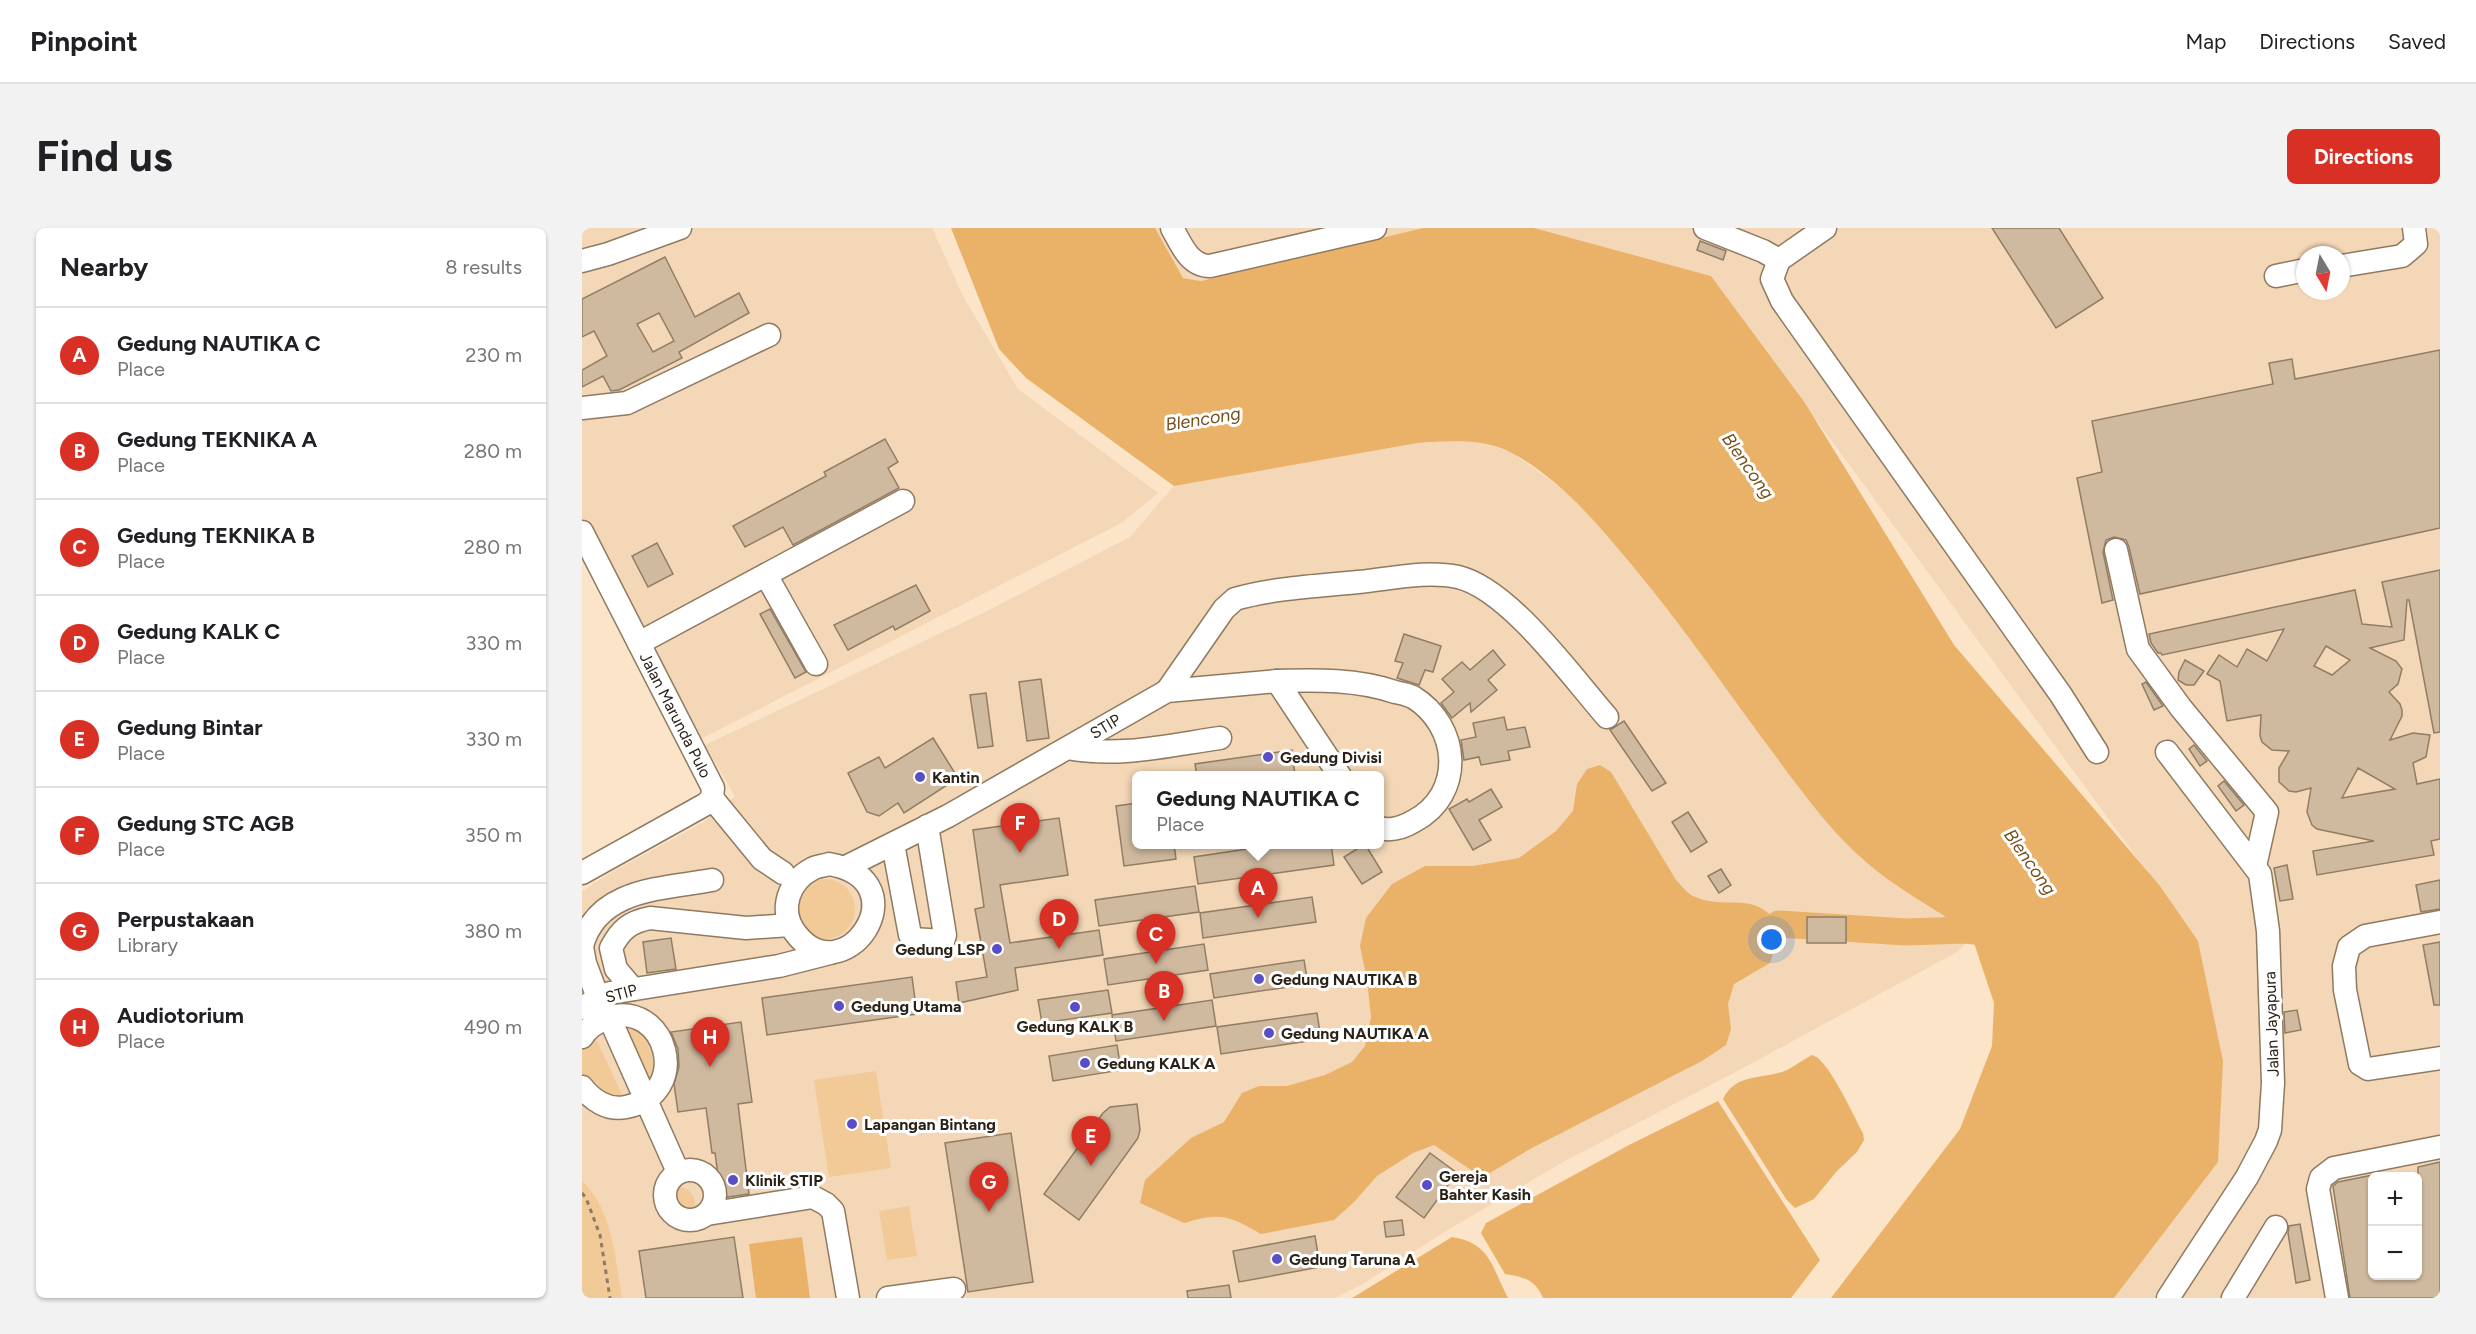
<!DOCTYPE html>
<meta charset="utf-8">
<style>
:root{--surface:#fff;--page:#f2f2f2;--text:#202124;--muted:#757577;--line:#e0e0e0;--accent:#d93025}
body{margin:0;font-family:Figtree,sans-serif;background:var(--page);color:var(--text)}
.controls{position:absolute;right:18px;bottom:18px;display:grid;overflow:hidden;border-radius:9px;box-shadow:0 2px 4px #0004}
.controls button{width:54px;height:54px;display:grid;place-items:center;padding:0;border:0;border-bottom:2px solid var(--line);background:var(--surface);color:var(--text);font:30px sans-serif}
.compass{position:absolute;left:1714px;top:18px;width:54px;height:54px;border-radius:50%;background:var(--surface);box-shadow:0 2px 4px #0004;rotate:170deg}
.you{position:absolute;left:1190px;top:712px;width:21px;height:21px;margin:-15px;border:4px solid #fff;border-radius:50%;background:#1a73e8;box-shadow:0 0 0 9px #1a73e833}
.badge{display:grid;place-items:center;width:39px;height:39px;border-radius:50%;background:var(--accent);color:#fff;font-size:20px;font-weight:700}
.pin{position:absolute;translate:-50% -50px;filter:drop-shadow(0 2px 3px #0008)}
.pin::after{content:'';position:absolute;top:32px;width:21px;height:18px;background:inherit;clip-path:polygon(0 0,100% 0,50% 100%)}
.popup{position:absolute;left:550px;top:543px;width:252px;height:78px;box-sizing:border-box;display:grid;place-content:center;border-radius:9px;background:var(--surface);filter:drop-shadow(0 2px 4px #0005);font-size:20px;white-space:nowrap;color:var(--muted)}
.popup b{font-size:22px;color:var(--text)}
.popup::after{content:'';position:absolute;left:50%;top:100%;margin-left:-12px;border:12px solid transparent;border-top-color:var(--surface)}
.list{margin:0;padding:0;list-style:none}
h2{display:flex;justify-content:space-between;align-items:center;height:78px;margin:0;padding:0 24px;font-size:26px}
h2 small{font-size:20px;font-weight:400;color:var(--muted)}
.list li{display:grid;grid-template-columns:39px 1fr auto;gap:18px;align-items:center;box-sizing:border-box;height:96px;padding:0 24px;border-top:2px solid var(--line)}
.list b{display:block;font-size:22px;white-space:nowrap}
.list p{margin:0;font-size:20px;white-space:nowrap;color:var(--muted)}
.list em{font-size:20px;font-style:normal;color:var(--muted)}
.map{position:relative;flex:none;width:1858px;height:1070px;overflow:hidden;border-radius:9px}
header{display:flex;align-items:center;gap:36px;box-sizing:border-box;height:84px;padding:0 30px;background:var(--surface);border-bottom:2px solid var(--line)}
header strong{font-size:28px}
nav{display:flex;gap:33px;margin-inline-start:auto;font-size:21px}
.intro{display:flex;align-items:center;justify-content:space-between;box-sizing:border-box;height:144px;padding:0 36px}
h1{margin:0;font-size:42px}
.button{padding:15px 27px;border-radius:9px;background:var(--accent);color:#fff;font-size:21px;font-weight:700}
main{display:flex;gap:36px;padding:0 36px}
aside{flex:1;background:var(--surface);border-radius:9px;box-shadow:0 2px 4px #0004}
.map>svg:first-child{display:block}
</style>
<header>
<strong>Pinpoint</strong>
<nav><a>Map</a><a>Directions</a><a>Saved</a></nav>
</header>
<div class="intro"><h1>Find us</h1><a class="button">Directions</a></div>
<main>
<aside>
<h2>Nearby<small>8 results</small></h2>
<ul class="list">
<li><span class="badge">A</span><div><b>Gedung NAUTIKA C</b><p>Place</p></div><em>230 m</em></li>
<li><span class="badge">B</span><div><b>Gedung TEKNIKA A</b><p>Place</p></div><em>280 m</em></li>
<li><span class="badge">C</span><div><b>Gedung TEKNIKA B</b><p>Place</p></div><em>280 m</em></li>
<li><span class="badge">D</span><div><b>Gedung KALK C</b><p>Place</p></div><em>330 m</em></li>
<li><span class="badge">E</span><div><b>Gedung Bintar</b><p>Place</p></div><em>330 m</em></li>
<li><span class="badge">F</span><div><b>Gedung STC AGB</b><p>Place</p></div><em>350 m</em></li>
<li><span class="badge">G</span><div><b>Perpustakaan</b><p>Library</p></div><em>380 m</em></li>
<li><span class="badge">H</span><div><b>Audiotorium</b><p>Place</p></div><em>490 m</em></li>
</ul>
</aside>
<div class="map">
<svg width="1858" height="1070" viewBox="0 0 1858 1070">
<rect width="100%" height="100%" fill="#fbe4c8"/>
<!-- built -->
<g fill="#f3d7b6" fill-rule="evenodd">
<path d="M 0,0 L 350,0 L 382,70 L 436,161 L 576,265 L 541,294 L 107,517 L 0,332 Z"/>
<path d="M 573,0 L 841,0 L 619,53 L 601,50 Z"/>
<path d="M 952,0 L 1858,0 L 1858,1070 L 1532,1070 L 1636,934 L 1616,713 L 1129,48 ZM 1723,27 L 1759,27 L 1759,63 L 1723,63 ZM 1790,948 L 1836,948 L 1836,1048 L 1790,1048 Z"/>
<path d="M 870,213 L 901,215 L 929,224 L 979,260 L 1022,302 L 1077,369 L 1242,591 L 1281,632 L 1312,656 L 1372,694 L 1390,709 L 1375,724 L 1161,840 L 983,933 L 869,1000 L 779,1057 L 753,1070 L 0,1070 L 0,663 L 32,643 L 122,594 L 153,568 L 123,517 L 401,385 L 548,309 L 592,258 L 837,215 ZM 554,548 L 798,548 L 798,616 L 554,616 Z"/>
</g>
<!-- green -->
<g fill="#f2ca98">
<circle cx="243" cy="681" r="30"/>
<path d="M 37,796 C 64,803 77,827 68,854 Z"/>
<path d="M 11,804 L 44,875 L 0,855 L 0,815 Z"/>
<path d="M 294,843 L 309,940 L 247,949 L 232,852 Z"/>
<path d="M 0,953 C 31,982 33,1030 40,1070 L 0,1070 Z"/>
<circle cx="96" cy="976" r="17"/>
<path d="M 327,978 L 335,1028 L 305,1032 L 297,983 Z"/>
</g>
<!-- water -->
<g fill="#eab269">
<path d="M 369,0 L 573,0 L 601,50 L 619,53 L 841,0 L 952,0 L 1129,48 L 1223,175 L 1372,417 L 1578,658 L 1616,713 L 1641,833 L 1636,934 L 1532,1070 L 1249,1070 L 1378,901 L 1410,818 L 1412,775 L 1390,709 L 1383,702 C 1361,686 1337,673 1314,657 C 1287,639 1262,615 1241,590 C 1174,507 1117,417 1049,336 C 1015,295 978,251 930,225 C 902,210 867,213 836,215 L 592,258 L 444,150 L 417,121 Z"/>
<path d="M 1018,537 L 1029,544 L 1094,652 C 1099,657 1105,665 1111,668 C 1145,684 1168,660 1197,696 L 1193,719 L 1188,735 L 1152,756 L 1146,776 L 1149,801 L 1144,817 L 1120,833 L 948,921 L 908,945 L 889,942 L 852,917 L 831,925 L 795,948 L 772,974 L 752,992 L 679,1006 C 647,987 638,984 602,995 L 558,975 L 563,952 L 609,910 L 642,894 L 660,865 L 677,858 L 705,858 L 743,847 L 770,834 L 783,818 L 789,789 L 785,752 L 778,718 L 784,690 L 810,656 L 843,638 L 891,638 L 937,630 L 974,603 L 991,583 L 995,556 L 1005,541 Z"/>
<path d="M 1230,827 C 1246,830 1272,889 1281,905 L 1282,912 L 1275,924 L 1255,943 L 1232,971 L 1213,980 L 1204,971 L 1141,871 C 1154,844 1182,852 1205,842 C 1213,838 1222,831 1230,827 Z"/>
<path d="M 1136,873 L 1238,1032 L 1209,1070 L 961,1070 C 953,1051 941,1049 923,1046 L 899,1005 L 904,995 L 1047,917 Z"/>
<path d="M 220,1009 L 228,1070 L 174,1070 L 167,1016 Z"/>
<path d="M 870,1009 C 909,1015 910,1040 926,1070 L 770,1070 Z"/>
</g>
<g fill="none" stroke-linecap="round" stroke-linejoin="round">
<!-- river -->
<path stroke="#eab269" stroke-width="27" d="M 1197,696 L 1324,704 L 1383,702 L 1420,706"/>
</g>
<!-- building -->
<g fill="#d0ba9f" stroke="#917d63" stroke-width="1.5" fill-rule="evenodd">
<path d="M 1410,0 L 1477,0 L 1521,70 L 1474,100 Z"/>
<path d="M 1118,13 L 1144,23 L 1141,32 L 1115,22 Z"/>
<path d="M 83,29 L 113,89 L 157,65 L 167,85 L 97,124 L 100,130 L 37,162 L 29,163 L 21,148 L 0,159 L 0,142 L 25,128 L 12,103 L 0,109 L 0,71 ZM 77,85 L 92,113 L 71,124 L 55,96 Z"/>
<path d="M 1858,122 L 1858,300 L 1558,366 L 1547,319 L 1544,312 L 1532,309 L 1524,312 L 1521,324 L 1531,372 L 1520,375 L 1495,250 L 1520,244 L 1510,193 L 1691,156 L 1687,135 L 1710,131 L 1713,151 Z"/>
<path d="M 303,211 L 316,234 L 306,240 L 317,260 L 211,317 L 201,299 L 163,319 L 151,298 L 244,248 L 242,244 Z"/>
<path d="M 75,315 L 91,346 L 66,359 L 50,328 Z"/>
<path d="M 1858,342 L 1858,504 L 1852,505 L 1827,372 L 1825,372 L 1822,412 L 1788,420 L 1814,433 L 1820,441 L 1816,456 L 1807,464 L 1818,476 L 1820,482 L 1820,488 L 1808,512 L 1831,505 L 1848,507 L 1844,529 L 1831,535 L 1835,556 L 1858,551 L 1858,611 L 1849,613 L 1852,627 L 1735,647 L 1731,623 L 1792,613 L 1735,601 L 1730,597 L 1725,584 L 1729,560 L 1714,564 L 1707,563 L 1697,554 L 1697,540 L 1707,523 L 1690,522 L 1680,514 L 1678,508 L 1679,487 L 1645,493 L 1638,453 L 1625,446 L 1637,427 L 1655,439 L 1665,421 L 1685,433 L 1702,401 L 1580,427 L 1579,425 L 1576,425 L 1569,415 L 1567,406 L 1773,362 L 1780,396 L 1810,399 L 1800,354 ZM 1744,418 L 1768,432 L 1750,447 L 1732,438 ZM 1776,540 L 1813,561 L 1760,570 Z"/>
<path d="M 334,357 L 348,383 L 313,402 L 311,398 L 266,422 L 252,397 Z"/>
<path d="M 188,381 L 224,444 L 213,450 L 178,386 Z"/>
<path d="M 822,406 L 859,418 L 851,444 L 843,442 L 837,457 L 815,450 L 821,435 L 813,433 Z"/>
<path d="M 911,422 L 923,437 L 906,452 L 915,462 L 889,484 L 888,475 L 870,490 L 859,475 L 872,464 L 860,451 L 880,434 L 888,442 Z"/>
<path d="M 1603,432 L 1622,443 L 1612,457 L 1604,457 L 1596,452 L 1597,444 Z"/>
<path d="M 459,451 L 467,510 L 445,513 L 437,454 Z"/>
<path d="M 1564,454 L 1581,478 L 1572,482 L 1560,456 Z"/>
<path d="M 404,465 L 411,518 L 396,520 L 388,467 Z"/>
<path d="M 922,489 L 925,502 L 943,499 L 948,519 L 926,523 L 928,532 L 899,537 L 897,529 L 882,532 L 879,512 L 894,509 L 891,495 Z"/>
<path d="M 1042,493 L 1084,555 L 1070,563 L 1028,502 Z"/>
<path d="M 351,510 L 376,550 L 322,585 L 316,575 L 297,588 L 285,584 L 266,545 L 297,529 L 303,540 Z"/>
<path d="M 1612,517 L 1625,533 L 1618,538 L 1607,521 Z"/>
<path d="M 710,522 L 713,548 L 615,548 L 613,536 Z"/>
<path d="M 1642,553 L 1662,577 L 1654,583 L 1636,558 Z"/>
<path d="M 909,561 L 920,579 L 897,592 L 909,612 L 891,622 L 867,581 L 885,571 L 887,574 Z"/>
<path d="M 555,575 L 555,616 L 592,616 L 594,631 L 542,638 L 534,578 Z"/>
<path d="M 1106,584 L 1125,614 L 1109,624 L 1090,594 Z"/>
<path d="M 477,590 L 486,647 L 418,657 L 428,715 L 517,702 L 521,727 L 433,740 L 436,762 L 377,775 L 374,754 L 405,749 L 393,681 L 402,679 L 391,602 Z"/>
<path d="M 699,616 L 749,616 L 752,637 L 616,656 L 612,629 Z"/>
<path d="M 783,616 L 800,644 L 780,656 L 762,629 Z"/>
<path d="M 1705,637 L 1711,671 L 1698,673 L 1692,640 Z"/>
<path d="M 1139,641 L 1149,657 L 1137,665 L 1126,648 Z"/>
<path d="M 1858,652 L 1858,681 L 1839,684 L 1834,657 Z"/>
<path d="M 613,658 L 617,684 L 517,698 L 513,672 Z"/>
<path d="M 730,669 L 734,694 L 621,710 L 618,685 Z"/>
<rect x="1225" y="689" width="39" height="26"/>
<path d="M 89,710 L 94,741 L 65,745 L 61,714 Z"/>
<path d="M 1858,714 L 1858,777 L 1852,777 L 1841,717 Z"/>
<path d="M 622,716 L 626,742 L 526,757 L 522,731 Z"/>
<path d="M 722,732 L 726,756 L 632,770 L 628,746 Z"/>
<path d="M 330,749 L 335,786 L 185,807 L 180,770 Z"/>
<path d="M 526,762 L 530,785 L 460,795 L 456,772 Z"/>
<path d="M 630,772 L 634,798 L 534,813 L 530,787 Z"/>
<path d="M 1715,782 L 1719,802 L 1703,805 L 1702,784 Z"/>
<path d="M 735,785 L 739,811 L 639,826 L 635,799 Z"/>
<path d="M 159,794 L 170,874 L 156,876 L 167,966 L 139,970 L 133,925 L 130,925 L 124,880 L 96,884 L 92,856 L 97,839 L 96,821 L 89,804 Z"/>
<path d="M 535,817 L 539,842 L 471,853 L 467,828 Z"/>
<path d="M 555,876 L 558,902 L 556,910 L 497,992 L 462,966 L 521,885 L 528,879 Z"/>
<path d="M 429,905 L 451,1054 L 386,1064 L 363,915 Z"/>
<path d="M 848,925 L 875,945 L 842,990 L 814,969 Z"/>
<path d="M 1858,934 L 1858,1070 L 1768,1070 L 1751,958 L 1756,954 L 1791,947 L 1791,1047 L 1836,1047 L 1836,939 Z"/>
<path d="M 820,992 L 822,1007 L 804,1009 L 802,994 Z"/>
<path d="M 1718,996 L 1728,1052 L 1714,1055 L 1706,1005 L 1707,998 Z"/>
<path d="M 733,1008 L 738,1039 L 657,1054 L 651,1023 Z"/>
<path d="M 152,1009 L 161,1070 L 64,1070 L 57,1023 Z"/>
<path d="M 647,1057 L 649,1070 L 606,1070 L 605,1063 Z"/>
</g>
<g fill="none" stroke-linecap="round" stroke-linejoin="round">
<!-- minor casing -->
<g stroke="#8f7a61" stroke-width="25">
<g id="minor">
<path d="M 590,0 C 599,16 607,38 628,38 L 793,0"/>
<path d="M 1123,0 L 1181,23 L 1197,32 L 1243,0"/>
<path d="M 1197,32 L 1190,51 L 1200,73 L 1479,467 L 1515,524"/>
<path d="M 0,33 L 26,26 L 98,0"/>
<path d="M 1759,38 L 1820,28 L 1834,16 L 1832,0"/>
<path d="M 1694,48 L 1723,42"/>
<path d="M 0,180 L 45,175 L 187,107"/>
<path d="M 0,304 L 131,560 L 130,570 L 124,576 L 0,645"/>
<path d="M 1534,322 L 1556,421 L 1599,480 L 1685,584 L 1673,638"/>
<path d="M 184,347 L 234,436"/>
<path d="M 57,415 L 321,273"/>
<path d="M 695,453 C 735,452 775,451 813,464 C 819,465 826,467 831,469 C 878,498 883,566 832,593 C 822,599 809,603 798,600"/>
<path d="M 585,463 L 642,381 L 653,371 C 692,360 736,358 776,354 C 808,351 844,342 876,349 C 927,361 990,449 1025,489"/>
<path d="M 486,520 C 536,530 589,517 638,510"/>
<path d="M 1585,524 L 1678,646 L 1686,703 L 1691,855 L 1688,902 L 1684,913 L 1665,949 L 1586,1070"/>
<path d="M 130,570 L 180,631 L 201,645"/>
<path d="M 311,616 L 328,707 L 331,711 L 361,713 L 363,707 L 345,598"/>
<path d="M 247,636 C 343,653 260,772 212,703 C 197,681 207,653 230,641 C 235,638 242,638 247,636 Z"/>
<path d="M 264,639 L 366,588 L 585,463 L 695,453 L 758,548"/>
<path d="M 1858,694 L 1783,708 L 1767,719 L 1762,738 L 1763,762 L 1778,836 L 1786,841 L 1858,830"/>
<path d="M 0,718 C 15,660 81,661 130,652"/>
<path d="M 0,719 L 3,735 L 16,770 L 0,780"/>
<path d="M 51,761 L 34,741 L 29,720 C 39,701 48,694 68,690 L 164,700 L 208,697"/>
<path d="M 0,809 C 6,799 15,794 25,790 C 84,770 112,866 44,879 C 26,883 10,872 0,859"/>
<circle cx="108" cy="967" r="25"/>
<path d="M 96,944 L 27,789 L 16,770 L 28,765 L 197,738 L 248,725"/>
<path d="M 125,986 L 231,969 L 244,976 L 251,983 L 266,1070"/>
<path d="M 306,1070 L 372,1061"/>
<path d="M 1651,1070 L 1694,999"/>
<path d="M 1755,1070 L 1736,961 L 1739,950 L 1752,940 L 1858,919"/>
</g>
</g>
<!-- path -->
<path stroke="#8b7c69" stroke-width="3" stroke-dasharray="4.5 4.5" stroke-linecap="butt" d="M 0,965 L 4,970 L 18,1007 L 28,1070"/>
<!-- minor -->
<use href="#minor" stroke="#fff" stroke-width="22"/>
</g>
<!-- markers -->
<g fill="#5a4ec6" stroke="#fff" stroke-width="2">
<circle cx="686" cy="529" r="6"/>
<circle cx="338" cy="549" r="6"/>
<circle cx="415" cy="721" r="6"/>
<circle cx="677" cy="751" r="6"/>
<circle cx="257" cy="778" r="6"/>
<circle cx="493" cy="779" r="6"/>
<circle cx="687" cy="805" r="6"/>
<circle cx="503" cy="835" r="6"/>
<circle cx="270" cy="896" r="6"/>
<circle cx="151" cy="952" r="6"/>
<circle cx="845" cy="957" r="6"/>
<circle cx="695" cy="1031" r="6"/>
</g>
<g text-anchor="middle" stroke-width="6" stroke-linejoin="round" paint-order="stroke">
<!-- street labels -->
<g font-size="16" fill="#2a2217" stroke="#fff">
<text transform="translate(94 487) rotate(63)" y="6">Jalan Marunda Pulo</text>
<text transform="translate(523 498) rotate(-31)" y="6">STIP</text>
<text transform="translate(39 765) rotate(-15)" y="6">STIP</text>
<text transform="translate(1689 796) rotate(-92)" y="6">Jalan Jayapura</text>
</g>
<!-- poi labels -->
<g font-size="16" font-weight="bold" fill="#2a2217" stroke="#fff" text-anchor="start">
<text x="698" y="535">Gedung Divisi</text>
<text x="350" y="555">Kantin</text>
<text x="403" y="727" text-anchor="end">Gedung LSP</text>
<text x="689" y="757">Gedung NAUTIKA B</text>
<text x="269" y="784">Gedung Utama</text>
<text x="493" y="804" text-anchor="middle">Gedung KALK B</text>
<text x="699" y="811">Gedung NAUTIKA A</text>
<text x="515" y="841">Gedung KALK A</text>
<text x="282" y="902">Lapangan Bintang</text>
<text x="857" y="954">Gereja<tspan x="857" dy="18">Bahter Kasih</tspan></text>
<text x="163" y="958">Klinik STIP</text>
<text x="707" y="1037">Gedung Taruna A</text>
</g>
<!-- water labels -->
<g font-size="18" font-style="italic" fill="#754f19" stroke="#fff">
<text transform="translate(621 191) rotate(-9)" y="6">Blencong</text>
<text transform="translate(1166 238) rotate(55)" y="6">Blencong</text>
<text transform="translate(1448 634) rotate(55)" y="6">Blencong</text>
</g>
</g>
</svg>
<div class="controls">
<button>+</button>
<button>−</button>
</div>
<svg class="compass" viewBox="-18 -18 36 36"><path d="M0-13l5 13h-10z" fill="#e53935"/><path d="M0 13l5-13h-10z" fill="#757577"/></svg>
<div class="you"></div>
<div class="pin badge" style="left:676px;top:690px">A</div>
<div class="popup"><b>Gedung NAUTIKA C</b>Place</div>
<div class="pin badge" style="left:582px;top:793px">B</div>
<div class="pin badge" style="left:574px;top:736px">C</div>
<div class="pin badge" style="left:477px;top:721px">D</div>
<div class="pin badge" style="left:509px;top:938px">E</div>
<div class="pin badge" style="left:438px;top:625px">F</div>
<div class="pin badge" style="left:407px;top:984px">G</div>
<div class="pin badge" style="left:128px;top:839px">H</div>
</div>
</main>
